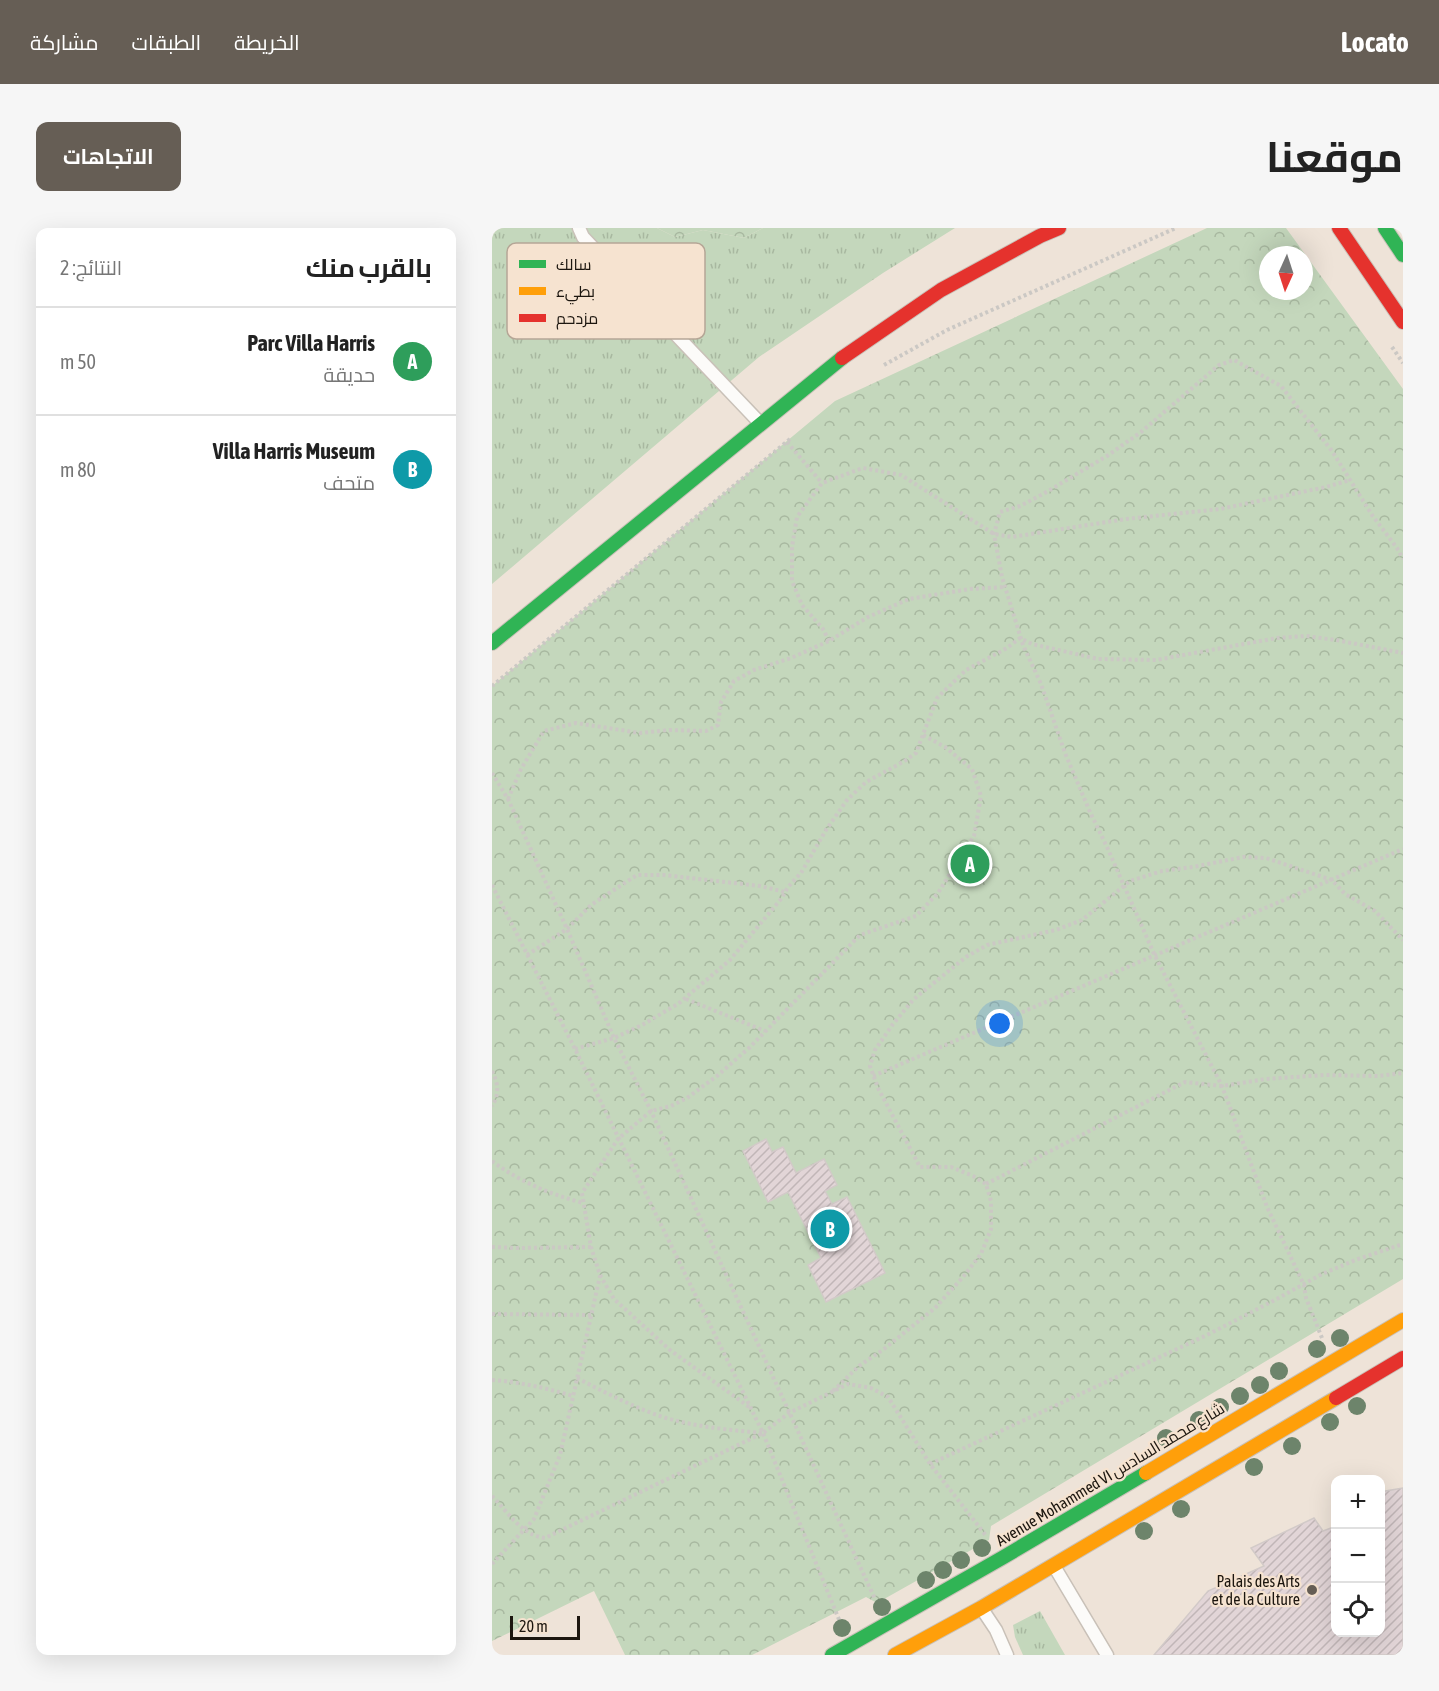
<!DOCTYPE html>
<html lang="ar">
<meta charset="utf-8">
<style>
:root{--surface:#fff;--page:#f6f6f6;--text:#222;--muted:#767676;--line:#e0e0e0;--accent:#665e55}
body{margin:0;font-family:"Asap Condensed",Cairo,sans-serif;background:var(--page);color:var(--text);direction:rtl}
.controls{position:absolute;right:18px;bottom:18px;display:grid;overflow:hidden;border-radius:12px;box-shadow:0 6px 24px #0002}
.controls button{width:54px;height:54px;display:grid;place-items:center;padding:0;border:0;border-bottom:2px solid var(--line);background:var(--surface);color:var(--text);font:30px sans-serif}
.compass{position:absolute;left:767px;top:18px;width:54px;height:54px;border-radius:50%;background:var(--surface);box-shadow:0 6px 24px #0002;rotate:183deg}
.scale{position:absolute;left:18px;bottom:15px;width:70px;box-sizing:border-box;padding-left:6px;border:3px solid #1c160f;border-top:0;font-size:16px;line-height:21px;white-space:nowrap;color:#1c160f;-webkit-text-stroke:4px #f6e3d0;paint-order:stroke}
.you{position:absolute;left:508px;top:796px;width:21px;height:21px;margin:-15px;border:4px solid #fff;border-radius:50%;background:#1a73e8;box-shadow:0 0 0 9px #1a73e833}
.badge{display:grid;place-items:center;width:39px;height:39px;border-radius:50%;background:var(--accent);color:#fff;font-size:20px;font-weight:700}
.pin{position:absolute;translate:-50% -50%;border:3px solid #fff;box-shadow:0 2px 6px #0006}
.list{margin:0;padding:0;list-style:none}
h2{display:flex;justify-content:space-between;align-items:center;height:78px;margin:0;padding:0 24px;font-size:26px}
h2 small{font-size:20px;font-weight:400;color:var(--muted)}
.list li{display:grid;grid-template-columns:39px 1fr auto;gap:18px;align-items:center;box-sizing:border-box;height:108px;padding:0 24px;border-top:2px solid var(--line)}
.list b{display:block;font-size:22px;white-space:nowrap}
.list p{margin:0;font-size:20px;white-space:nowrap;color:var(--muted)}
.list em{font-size:20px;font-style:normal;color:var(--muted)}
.icon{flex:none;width:33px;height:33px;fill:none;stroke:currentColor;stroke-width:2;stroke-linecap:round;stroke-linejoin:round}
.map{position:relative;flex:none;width:911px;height:1427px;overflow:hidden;direction:ltr;border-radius:12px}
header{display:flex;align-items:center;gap:36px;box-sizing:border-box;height:84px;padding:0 30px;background:var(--accent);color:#fff}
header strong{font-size:28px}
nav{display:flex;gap:33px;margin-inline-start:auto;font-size:21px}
.intro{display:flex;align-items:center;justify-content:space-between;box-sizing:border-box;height:144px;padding:0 36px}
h1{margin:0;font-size:42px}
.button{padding:15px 27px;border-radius:12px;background:var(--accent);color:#fff;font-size:21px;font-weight:700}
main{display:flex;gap:36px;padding:0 36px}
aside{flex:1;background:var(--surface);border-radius:12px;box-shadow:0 6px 24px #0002}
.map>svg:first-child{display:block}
</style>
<header>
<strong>Locato</strong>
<nav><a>الخريطة</a><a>الطبقات</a><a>مشاركة</a></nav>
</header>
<div class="intro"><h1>موقعنا</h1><a class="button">الاتجاهات</a></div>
<main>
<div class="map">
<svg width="911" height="1427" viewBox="0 0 911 1427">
<defs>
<pattern id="grass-tufts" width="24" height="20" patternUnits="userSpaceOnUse" patternTransform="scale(1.5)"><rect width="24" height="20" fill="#c4d7bc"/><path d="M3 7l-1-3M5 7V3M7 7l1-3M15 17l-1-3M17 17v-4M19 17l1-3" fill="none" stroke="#a8b8a0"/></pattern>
<pattern id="forest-crowns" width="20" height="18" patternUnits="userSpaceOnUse" patternTransform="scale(1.5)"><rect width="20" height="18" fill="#c4d7bc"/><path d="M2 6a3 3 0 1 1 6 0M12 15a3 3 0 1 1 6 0" fill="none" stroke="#a8b8a0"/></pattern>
<pattern id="building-hatch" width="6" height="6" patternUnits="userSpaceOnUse" patternTransform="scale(1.5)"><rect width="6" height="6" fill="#e2d5d7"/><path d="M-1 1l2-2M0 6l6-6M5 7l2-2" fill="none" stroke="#c1b6b7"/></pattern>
</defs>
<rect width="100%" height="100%" fill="#eee3d8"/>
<!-- grass -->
<g fill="url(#grass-tufts)">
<path d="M 0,0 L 165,0 L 183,9 L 211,2 L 252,10 L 271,0 L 463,0 L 391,45 L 267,129 L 0,356 Z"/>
<path d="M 548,1383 L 573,1427 L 531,1427 L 523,1409 L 521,1397 Z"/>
</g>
<!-- forest -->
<g fill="url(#forest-crowns)" fill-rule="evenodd">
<path d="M 165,0 L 271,0 L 252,10 L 211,2 L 183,9 Z"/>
<path d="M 715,0 L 794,0 L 911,161 L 911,1051 L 499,1298 L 497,1312 L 385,1375 L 374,1369 L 260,1427 L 133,1427 L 102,1363 L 0,1413 L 0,458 L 343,173 ZM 776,27 L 812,27 L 812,63 L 776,63 Z"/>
</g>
<!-- building -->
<g fill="url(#building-hatch)" stroke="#d2cac8" stroke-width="1.5">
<path d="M 274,911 L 280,924 L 291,919 L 304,945 L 332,931 L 345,957 L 333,963 L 340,976 L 355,969 L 393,1045 L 334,1074 L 316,1037 L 329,1030 L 296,964 L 276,974 L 251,923 Z"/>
<path d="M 911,1260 L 911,1427 L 662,1427 L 716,1363 L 772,1338 L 759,1320 L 822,1290 L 831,1303 L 844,1298 L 844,1404 L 888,1404 L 888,1264 Z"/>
</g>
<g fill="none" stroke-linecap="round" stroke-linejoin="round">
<!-- lane casing -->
<g stroke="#c9c1b8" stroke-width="15">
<g id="lane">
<path d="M 87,0 L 91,9 L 268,195"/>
<path d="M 562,1338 L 615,1427"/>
<path d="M 490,1381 L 504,1402 L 515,1427"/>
</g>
</g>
<!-- fast casing -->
<g stroke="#c9c1b8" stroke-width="16">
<g id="fast">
<path d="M 893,0 L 911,27"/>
<path d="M 0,415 L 350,130"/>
<path d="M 340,1427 L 510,1330 L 654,1245"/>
</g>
</g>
<!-- slow casing -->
<g stroke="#c9c1b8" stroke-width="16">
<g id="slow">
<path d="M 654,1245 L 911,1092"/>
<path d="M 403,1427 L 489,1380 L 844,1170"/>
</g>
</g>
<!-- jam casing -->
<g stroke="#c9c1b8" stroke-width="16">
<g id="jam">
<path d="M 847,0 L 911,94"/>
<path d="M 350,130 L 449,62 L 548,8 L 567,0"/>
<path d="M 844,1170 L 911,1130"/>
</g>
</g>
<!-- path -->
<g stroke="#cbc8c4" stroke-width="4" stroke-dasharray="3 3" stroke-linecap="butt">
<path d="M 900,119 L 911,135"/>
<path d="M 392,137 L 455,102 L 684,0"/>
<path d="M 295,214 L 330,255"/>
<path d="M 337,413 L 331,401 L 310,377 L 300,353 L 300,319 L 305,289 L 330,255 L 371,240 L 409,247 L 502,306 L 520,309 L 634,291 L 728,281 L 834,259 L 858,252"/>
<path d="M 0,458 L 298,211"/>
<path d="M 0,545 L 16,571 L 75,701 L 122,810 L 159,883 L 383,1371"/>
<path d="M 16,571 L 29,541 L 52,503 L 84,495 L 148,505 L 177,502 L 214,503 L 226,497 L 229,474 L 242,453 L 262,442 L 299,430 L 337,413 L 376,389 L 417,371 L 478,361 L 513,359"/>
<path d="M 0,657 L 83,821 L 271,1205 L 348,1394"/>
<path d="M 35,727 L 75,701 L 99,677 L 145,647 L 172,647 L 268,658 L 293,664"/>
<path d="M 194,771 L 273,803"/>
<path d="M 83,821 L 122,810 L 150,797 L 186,776 L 238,732 L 289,671 L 296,659 L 309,645 L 334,602 L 355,572 L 374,554 L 411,534 L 424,525 L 445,470 L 474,442 L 515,420 L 528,410 L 540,416 L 606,431 L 664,432 L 785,410 L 814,408 L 844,412 L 911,425"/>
<path d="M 0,843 C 6,855 8,866 0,878"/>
<path d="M 381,848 L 911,621"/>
<path d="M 0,933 C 28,954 58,966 91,975"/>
<path d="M 494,956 L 693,854 L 730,858 L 774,851 L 832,847 L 886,848 L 911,845"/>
<path d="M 0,1019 L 26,1020 L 99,1019"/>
<path d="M 0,1086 L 100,1087"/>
<path d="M 830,1110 L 814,1070 L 812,1057 L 775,979 L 730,858 L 663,728 L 615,619 L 598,584 L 573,525 L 549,456 L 531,417 L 510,349 L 502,306 L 508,284 L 528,278 L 551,266 L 615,228 L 649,204 L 727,137 L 742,132 L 789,158 L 840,223 L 880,287 L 905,320 L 911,331"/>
<path d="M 85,1150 C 114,1165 143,1180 174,1190 C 205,1199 238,1202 270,1205"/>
<path d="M 0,1152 C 28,1154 54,1160 81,1168"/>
<path d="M 341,1163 L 367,1138 L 392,1121 L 443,1080 L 471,1049 L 489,1026 L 499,1001 L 499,973 L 494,956 L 481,948 L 459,939 L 428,939 L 386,860 L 378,838 L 383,822 L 401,796 L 422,771 L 474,729 L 495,717 L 564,702 L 590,692 L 638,653 L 670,643 L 701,639 L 751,629 L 774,630 L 840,652 L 853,666 L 883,683 L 911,712"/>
<path d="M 257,1179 L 178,1122 L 122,1071 L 108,1047 L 99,1019 L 90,965 L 126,911 L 159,883 L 179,878 L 195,870 L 225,848 L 258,819 L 368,707 L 424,688 L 446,665 L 482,608 L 489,568 L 480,541 L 453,519 L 431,507"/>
<path d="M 438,1236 L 715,1107 L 781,1073 L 830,1046 L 866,1031 L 911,1016"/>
<path d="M 0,1268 C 16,1284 29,1307 53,1310 L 271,1205 L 297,1185 L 356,1156 L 379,1160 L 396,1169 L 438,1236 L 495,1309"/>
<path d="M 0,1336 L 42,1291 L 68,1227 L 108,1048"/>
</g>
<!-- lane -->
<use href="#lane" stroke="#fcfbf9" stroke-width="12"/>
<!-- fast -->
<use href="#fast" stroke="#30b455" stroke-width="14"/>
<!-- slow -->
<use href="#slow" stroke="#ff9f0a" stroke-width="14"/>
<!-- jam -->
<use href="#jam" stroke="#e5322d" stroke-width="14"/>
</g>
<!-- trees -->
<g fill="#6d846b">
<circle cx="848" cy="1110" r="9"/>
<circle cx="825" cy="1121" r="9"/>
<circle cx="787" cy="1143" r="9"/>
<circle cx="768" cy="1157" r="9"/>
<circle cx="748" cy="1168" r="9"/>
<circle cx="865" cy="1178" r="9"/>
<circle cx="728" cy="1179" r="9"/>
<circle cx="707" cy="1192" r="9"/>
<circle cx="838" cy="1194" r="9"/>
<circle cx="674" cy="1210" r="9"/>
<circle cx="800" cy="1218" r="9"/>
<circle cx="762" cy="1239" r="9"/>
<circle cx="689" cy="1281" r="9"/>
<circle cx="652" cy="1303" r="9"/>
<circle cx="490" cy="1320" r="9"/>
<circle cx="469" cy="1332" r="9"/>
<circle cx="451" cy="1342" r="9"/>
<circle cx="434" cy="1352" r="9"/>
<circle cx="390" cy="1379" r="9"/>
<circle cx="350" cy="1400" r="9"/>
</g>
<!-- markers -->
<circle fill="#665e55" stroke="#f6e3d0" stroke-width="2" cx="820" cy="1362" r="6"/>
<g text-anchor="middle" stroke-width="4.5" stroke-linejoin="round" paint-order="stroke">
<!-- street labels -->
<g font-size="16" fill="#1c160f" stroke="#f6e3d0">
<text transform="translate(618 1246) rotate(-31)" y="6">Avenue Mohammed VI شارع محمد السادس</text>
</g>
<!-- poi labels -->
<g font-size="16" fill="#1c160f" stroke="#f6e3d0" text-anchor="end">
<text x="808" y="1359">Palais des Arts<tspan x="808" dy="18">et de la Culture</tspan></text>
</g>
</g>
<!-- legend -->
<rect x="15" y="15" width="198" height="96" rx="9" fill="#f6e3d0" stroke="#b5a696" stroke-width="1.5"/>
<rect x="27" y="32" width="27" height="8" fill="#30b455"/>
<rect x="27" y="59" width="27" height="8" fill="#ff9f0a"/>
<rect x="27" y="86" width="27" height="8" fill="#e5322d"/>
<g font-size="16" fill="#1c160f">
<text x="64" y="42">سالك</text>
<text x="64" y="69">بطيء</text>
<text x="64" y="96">مزدحم</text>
</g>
</svg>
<div class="controls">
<button>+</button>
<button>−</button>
<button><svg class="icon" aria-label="locate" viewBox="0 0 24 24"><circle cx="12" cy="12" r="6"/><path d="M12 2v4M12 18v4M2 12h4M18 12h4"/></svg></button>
</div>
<svg class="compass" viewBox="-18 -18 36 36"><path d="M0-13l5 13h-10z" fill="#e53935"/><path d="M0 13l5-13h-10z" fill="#767676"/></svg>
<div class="scale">20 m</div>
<div class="you"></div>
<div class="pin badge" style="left:478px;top:636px;background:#2e9e5b">A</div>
<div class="pin badge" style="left:338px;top:1001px;background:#0f9aa8">B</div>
</div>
<aside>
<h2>بالقرب منك<small>النتائج: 2</small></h2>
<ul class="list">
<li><span class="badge" style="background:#2e9e5b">A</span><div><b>Parc Villa Harris</b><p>حديقة</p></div><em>50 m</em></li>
<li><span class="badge" style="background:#0f9aa8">B</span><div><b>Villa Harris Museum</b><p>متحف</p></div><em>80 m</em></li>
</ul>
</aside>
</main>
